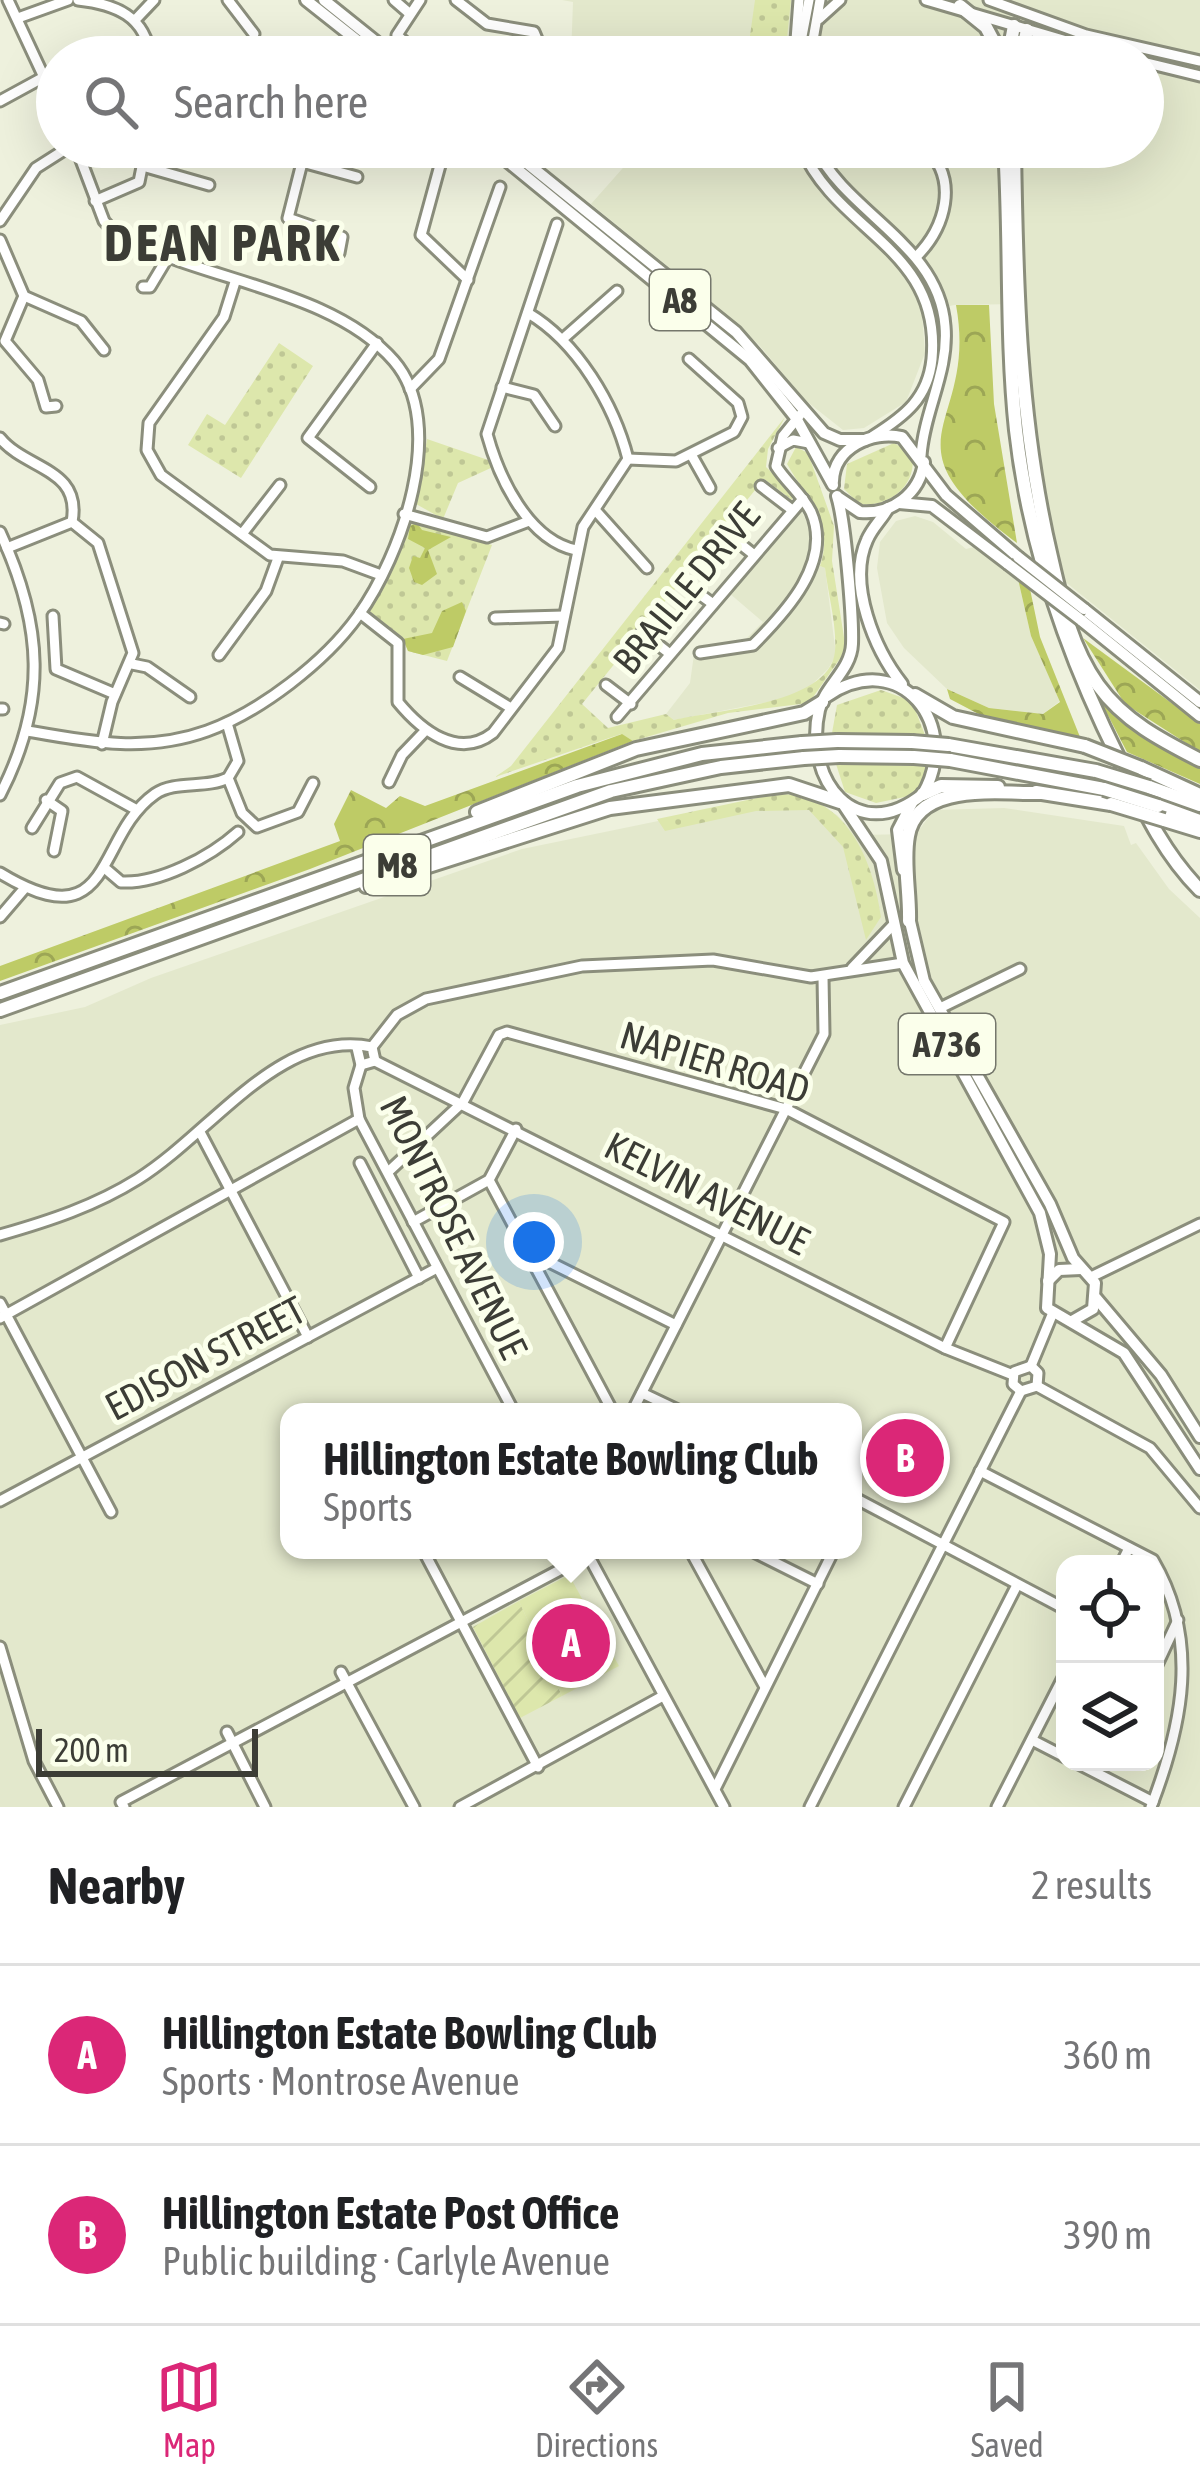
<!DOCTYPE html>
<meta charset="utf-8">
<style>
:root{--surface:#fff;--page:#f6f6f6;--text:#202124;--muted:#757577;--line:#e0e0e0;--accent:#db2777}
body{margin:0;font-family:"Asap Condensed",sans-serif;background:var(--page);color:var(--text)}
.controls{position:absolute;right:36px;bottom:36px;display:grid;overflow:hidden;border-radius:24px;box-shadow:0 12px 48px #0002}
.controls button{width:108px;height:108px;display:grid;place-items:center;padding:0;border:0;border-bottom:3px solid var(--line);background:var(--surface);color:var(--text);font:60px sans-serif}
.scale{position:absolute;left:36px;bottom:30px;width:222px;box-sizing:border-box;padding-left:12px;border:6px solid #3c3d36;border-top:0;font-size:33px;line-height:42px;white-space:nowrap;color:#3c3d36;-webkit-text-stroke:9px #fbffeb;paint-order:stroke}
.you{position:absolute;left:534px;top:1242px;width:42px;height:42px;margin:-30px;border:9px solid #fff;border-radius:50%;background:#1a73e8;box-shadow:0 0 0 18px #1a73e833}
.badge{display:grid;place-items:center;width:78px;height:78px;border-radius:50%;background:var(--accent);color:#fff;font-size:39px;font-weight:700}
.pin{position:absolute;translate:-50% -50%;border:6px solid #fff;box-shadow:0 3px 12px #0006}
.popup{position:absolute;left:280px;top:1403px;width:582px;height:156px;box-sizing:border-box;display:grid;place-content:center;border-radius:24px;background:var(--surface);filter:drop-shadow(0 3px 9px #0005);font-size:39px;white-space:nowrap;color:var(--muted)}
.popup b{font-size:45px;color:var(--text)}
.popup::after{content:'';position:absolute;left:50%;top:100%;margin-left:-24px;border:24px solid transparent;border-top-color:var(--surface)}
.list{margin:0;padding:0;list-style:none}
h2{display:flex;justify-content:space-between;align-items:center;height:156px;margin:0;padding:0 48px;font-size:51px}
h2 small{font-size:39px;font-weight:400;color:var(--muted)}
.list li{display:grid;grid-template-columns:78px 1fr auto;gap:36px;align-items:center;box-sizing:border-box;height:180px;padding:0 48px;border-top:3px solid var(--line)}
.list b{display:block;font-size:45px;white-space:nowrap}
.list p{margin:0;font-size:39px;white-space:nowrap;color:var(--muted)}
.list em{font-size:39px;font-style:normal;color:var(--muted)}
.icon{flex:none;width:66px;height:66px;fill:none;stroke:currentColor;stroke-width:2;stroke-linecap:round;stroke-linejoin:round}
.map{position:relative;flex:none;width:1200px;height:1807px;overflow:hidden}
.search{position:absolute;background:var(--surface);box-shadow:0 12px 48px #0002;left:36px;right:36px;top:36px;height:132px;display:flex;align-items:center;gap:30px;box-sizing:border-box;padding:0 42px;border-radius:66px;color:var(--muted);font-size:45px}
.sheet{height:516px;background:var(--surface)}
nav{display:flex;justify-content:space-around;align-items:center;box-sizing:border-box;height:168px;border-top:3px solid var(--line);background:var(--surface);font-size:33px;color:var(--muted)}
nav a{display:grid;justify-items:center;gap:6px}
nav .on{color:var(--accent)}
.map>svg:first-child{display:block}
</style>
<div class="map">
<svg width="1200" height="1807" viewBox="0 0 1200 1807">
<defs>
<pattern id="grass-dots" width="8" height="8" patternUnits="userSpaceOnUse" patternTransform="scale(3)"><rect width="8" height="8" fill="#dde7ac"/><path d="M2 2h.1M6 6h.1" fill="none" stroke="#bfc795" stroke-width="1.8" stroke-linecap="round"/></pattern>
<pattern id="forest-crowns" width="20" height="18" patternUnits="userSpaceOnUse" patternTransform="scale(3)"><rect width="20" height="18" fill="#becb66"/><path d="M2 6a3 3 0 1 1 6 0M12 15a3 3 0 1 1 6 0" fill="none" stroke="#9ca655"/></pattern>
<pattern id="garden-furrows" width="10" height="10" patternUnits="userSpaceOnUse" patternTransform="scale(3)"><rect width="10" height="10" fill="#dde7ac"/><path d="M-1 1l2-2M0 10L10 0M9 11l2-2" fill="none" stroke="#bfc795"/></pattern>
</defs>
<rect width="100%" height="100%" fill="#eef1dd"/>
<!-- built -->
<g fill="#e3e8cc" fill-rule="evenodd">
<path d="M 562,0 L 1200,0 L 1200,690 L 1063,580 L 1036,448 L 1027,304 L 954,305 L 922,313 L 925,353 L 906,402 L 864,428 L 843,430 L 805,400 L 759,345 L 709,300 L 591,204 L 630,160 L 616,147 L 1143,147 L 1143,57 L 571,57 L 573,2 Z"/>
<path d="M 799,506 L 813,535 L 810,562 L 825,568 L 836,655 L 828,669 L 800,696 L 674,720 L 666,714 L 690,683 L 695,647 L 744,641 L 763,622 L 729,593 Z"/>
<path d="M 915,516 L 933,522 L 966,549 L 978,546 L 1018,579 L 1031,636 L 1060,701 L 1043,714 L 989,708 L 947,689 L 904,648 L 887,623 L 877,568 L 880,542 L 896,521 Z"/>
<path d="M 794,793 L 837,815 L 856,835 L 916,834 L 934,810 L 1004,808 L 1124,826 L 1131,845 L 1136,843 L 1169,889 L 1200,918 L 1200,1807 L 0,1807 L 0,1025 L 85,1007 L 151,978 L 522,849 ZM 289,1412 L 853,1412 L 853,1550 L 289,1550 ZM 1065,1564 L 1155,1564 L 1155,1762 L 1065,1762 Z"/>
</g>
<!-- grass -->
<g fill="url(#grass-dots)">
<path d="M 755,0 L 791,0 L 785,57 L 747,57 Z"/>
<path d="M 279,343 L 313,366 L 241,478 L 188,445 L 207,414 L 225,425 Z"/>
<path d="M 785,417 L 768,449 L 766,467 L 793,493 L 792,500 L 764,479 L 582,704 L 608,728 L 666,714 L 674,720 C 715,710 831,704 835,651 C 837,625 828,594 825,568 L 820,566 C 835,522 806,498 787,464 L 796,447 L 808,453 L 834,526 L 832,561 L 846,650 L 809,703 L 728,713 L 633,741 L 621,734 L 495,777 L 511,766 Z"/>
<path d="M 427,439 L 491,461 L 493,467 L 458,483 L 443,519 L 416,504 Z"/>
<path d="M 894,443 L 912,454 C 918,485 889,508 859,504 L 844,489 L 847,464 Z"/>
<path d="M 411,518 L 492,545 L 447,661 L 408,651 L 402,637 L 369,611 Z"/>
<path d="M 881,690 L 912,701 L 925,735 L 832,733 L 837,705 Z"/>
<path d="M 836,764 L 929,766 L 914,795 L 876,803 L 845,792 Z"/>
<path d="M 776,794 C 845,792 873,858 881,917 L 866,940 L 843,847 L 809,810 L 756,811 L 665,831 L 657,819 Z"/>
</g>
<!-- forest -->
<g fill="url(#forest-crowns)">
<path d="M 956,305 L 989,305 L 994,404 L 1017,543 C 875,438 979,430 956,305 Z"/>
<path d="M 417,523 L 422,530 L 451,537 L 428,550 L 437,574 L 422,585 L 414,582 L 409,568 L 413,556 L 420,558 L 425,548 L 408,539 L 410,526 Z"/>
<path d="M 1018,579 L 1030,589 L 1040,637 L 1080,737 L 988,719 L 950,699 L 947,689 L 989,708 L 1043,714 L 1060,702 L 1031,636 Z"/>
<path d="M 462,602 L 466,611 L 453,647 L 423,655 L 408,651 L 403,639 L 432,633 L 442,611 Z"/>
<path d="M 1083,638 L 1200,724 L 1200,752 L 1125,704 Z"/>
<path d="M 1085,671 L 1129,726 L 1200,767 L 1200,784 L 1127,752 Z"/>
<path d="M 622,734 L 633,741 L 310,869 L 0,981 L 0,966 L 340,841 L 334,824 L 351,790 L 386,808 L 400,796 L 425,806 Z"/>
</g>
<!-- garden -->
<path fill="url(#garden-furrows)" d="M 519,1601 L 562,1696 L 520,1718 L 473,1627 Z"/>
<!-- pitch -->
<path fill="#dde7ac" d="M 569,1575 L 619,1666 L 562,1696 L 519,1601 Z"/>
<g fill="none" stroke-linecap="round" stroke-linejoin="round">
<!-- minor casing -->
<g stroke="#8b8e7c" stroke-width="15">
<g id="minor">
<path d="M 8,0 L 57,105"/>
<path d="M 78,0 C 115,4 146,16 150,57"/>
<path d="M 228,0 L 254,34"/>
<path d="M 394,0 L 409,13"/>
<path d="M 420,0 L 397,35 L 421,57"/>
<path d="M 456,0 L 487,24 L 534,32 L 539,44 L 535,57"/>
<path d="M 926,0 L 1121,57"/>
<path d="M 989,0 L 1086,35 L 1200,61"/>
<path d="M 18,18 L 68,0"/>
<path d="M 819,19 L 840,0"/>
<path d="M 135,20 L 154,0"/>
<path d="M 796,40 L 799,0"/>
<path d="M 353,57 L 362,44"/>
<path d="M 798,57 L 809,0"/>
<path d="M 810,57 L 820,0"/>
<path d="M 898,57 L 906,50 L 912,57"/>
<path d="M 1143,62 L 1200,76"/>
<path d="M 0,101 L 44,77"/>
<path d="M 306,147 L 288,218 L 342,237 L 339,253"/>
<path d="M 445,147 L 421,235 L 468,280"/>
<path d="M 801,147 C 837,233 942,248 932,359 C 928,398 905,416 873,436"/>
<path d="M 815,147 C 847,214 939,244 945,326 C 949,372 924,411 921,456"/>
<path d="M 302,162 L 357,177"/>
<path d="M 146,167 L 209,185"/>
<path d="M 95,201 L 139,182 L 146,147"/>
<path d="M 0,221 L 36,168 L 69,147"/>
<path d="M 557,224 L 487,434 C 499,478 528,540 576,550"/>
<path d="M 0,240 L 24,296 L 81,321 L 104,350"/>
<path d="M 916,257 C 945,228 960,180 925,147"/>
<path d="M 235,282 L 224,317 L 149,423 L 147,450 L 161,475 L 270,555 L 343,561 L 381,575"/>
<path d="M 143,287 L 150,287 L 168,257"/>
<path d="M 24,296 L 5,341 L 38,380 L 46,407 L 56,406"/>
<path d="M 565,337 L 617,291"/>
<path d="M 502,387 L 534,395 L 555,426"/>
<path d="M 410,389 L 439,359 L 500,187"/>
<path d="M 0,438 C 26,470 82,468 72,522"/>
<path d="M 778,448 L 793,440 L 809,443"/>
<path d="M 692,456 L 710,488"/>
<path d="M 628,459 L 676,461 L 734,432 L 742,417 L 738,403 L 689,359"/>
<path d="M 761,486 L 791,509"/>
<path d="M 370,487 L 308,438 L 377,343"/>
<path d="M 596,511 L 647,568"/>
<path d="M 404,514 L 487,537 L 529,521"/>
<path d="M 724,531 L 753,554"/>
<path d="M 0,532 C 43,625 48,702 0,795"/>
<path d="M 242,534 L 280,485"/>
<path d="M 7,548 L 72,522 L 98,543 L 133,653 L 112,702 L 102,744"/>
<path d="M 683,582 L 713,604"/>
<path d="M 360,613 L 398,643 L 398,702 C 421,730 458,760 493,733 L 558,648 L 583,527 L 628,459 C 614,404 577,342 528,313"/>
<path d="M 53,616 L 56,669 L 115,694"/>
<path d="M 495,618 L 564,616"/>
<path d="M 0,623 L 4,624"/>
<path d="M 642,632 L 670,654"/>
<path d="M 700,653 L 753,645 C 786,612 833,562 811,512 C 802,494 786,482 776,466 L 783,436 L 800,415"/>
<path d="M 219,655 L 266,591 L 278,558"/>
<path d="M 132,664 L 147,667 L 190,697"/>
<path d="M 460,677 L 511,708"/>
<path d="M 606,685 L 631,704"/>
<path d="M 0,709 L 3,709"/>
<path d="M 617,717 L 803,499"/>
<path d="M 28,731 C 90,742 146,753 207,731 C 260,712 325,662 358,616 C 401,556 449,425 394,361 C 331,288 199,281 115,233 L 104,221 L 76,147"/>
<path d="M 228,778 L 242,813 L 257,827 L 298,812 L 313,783"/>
<path d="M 389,782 L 402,755 L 425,731"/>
<path d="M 46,800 L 62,811 L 54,851"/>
<path d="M 32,828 L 60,783 L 77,777 L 137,810"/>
<path d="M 107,870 L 121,882 C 159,884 210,857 238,832"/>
<path d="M 0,873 C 115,943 94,837 155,794 C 175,780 206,789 228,778 L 238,761 L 227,723"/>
<path d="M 0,917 L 24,889"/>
<path d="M 852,968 L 894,924"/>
<path d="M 940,1008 L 1020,969"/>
<path d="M 372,1047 L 397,1015 L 426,999 L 582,966 L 713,960 L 811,977 L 903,963"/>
<path d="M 357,1048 L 361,1065 L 354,1088 L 359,1119 L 514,1412"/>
<path d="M 375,1061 L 945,1348 L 1013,1375"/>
<path d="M 201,1134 L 308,1337"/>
<path d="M 360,1163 L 419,1278"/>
<path d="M 388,1172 L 463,1102 L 499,1035 L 507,1032 L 786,1109 L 1004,1222 L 945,1348"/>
<path d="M 489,1180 L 613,1412"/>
<path d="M 413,1222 L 489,1180 L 516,1129"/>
<path d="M 0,1235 C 49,1221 95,1206 138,1179 C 213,1132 280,1028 372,1047 L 375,1061 L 361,1065"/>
<path d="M 525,1250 L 676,1325"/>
<path d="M 1091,1277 L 1200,1224"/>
<path d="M 0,1303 L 111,1512"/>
<path d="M 0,1318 L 359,1119"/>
<path d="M 1031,1366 L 1052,1315"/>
<path d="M 1037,1386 L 1150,1448 L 1200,1508"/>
<path d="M 1021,1391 L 1013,1384 L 1014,1372 L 1031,1366"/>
<path d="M 1021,1391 L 1037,1386 L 1038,1373 L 1031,1366"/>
<path d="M 642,1393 L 682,1412"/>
<path d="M 632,1412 L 824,1034 L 823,977"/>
<path d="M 980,1471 L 1153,1560 C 1200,1640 1183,1724 1151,1807"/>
<path d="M 853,1497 L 1065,1609"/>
<path d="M 0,1501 L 437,1268"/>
<path d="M 423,1550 L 538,1767"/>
<path d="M 690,1550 L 765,1687"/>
<path d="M 750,1550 L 818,1584"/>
<path d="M 587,1553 L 724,1807"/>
<path d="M 1121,1564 L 1129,1548"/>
<path d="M 0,1647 L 34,1761 L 58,1807"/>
<path d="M 1155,1669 L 1178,1620"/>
<path d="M 341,1672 L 414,1807"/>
<path d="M 227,1732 L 265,1807"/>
<path d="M 1032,1740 L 1065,1757"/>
<path d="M 1075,1762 L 1153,1802"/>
<path d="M 715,1789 L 834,1550"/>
<path d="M 124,1807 L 121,1802 L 588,1555"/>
<path d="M 460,1807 L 663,1696"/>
<path d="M 810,1807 L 1021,1391"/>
<path d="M 904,1807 L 1017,1585"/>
<path d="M 997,1807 L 1065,1674"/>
</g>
</g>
<!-- major casing -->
<g stroke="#8b8e7c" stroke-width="16">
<g id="major">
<path d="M 306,0 L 378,57"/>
<path d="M 324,0 L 395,57"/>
<path d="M 490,147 L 750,360 L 796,418 L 833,485"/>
<path d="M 507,147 L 736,332 L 824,433 L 840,440 L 865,440"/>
<path d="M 833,481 C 834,448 872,430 902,437 L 946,495 L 1018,557"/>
<path d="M 839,498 L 860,512 C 891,515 920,494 924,462"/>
<path d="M 899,503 L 932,506 L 1008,564"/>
<path d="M 888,508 C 882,519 872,528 867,540 C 847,584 875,650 902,684"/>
<path d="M 1084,609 L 1200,702"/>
<path d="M 1081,620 L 1200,716"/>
<path d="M 827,696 C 901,646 962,726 923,794 C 856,848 803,779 819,710 C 825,686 851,670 852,644 C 853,617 845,521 837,496"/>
<path d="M 843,804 L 881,861 L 903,963 L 1040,1213 L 1050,1254 L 1047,1308 L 1124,1353 L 1200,1469"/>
<path d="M 903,870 L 898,830 L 912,803"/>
<path d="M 908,913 L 924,981 L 1050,1204 L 1073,1258 L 1095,1283 L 1093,1309 L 1072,1321"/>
<path d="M 1048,1281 L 1059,1270 L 1081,1269"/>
<path d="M 1096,1298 L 1161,1375 L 1200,1437"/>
</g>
</g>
<!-- highway casing -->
<g stroke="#8b8e7c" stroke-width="18">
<g id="highway">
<path d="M 960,6 L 986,27 L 1002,57"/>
<path d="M 1008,57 L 1014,26"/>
<path d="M 1021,57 L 1027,30"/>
<path d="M 1030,57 L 1070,43"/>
<path d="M 1005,147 C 1011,241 1006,336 1016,430 C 1029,546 1067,655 1119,759 C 1142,806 1162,852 1200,890"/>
<path d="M 1014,147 C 1016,285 1019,422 1051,557 C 1061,601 1071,647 1098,685 C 1124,721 1161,740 1200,760"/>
<path d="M 915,695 L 953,717 L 1085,746"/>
<path d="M 837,741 L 912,742"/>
<path d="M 948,745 L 1096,771"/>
<path d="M 839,756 L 914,757"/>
<path d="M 950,760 L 1104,789"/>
<path d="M 1141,768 L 1200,795"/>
<path d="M 1149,787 L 1200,805"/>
<path d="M 1036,792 L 1111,804"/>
<path d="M 923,794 L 941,786 L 998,787"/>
<path d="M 1158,806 L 1200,821"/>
<path d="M 477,812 L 636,749 L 804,713 L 822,702"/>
<path d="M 1164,820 L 1200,831"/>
<path d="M 366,886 L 610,808 L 789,785 L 840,802"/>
<path d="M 909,921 C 910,894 903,862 908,836 C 917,781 1001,794 1040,793"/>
<path d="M 0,993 L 577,786 L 702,754 L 802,743"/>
<path d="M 0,1010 L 611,791 L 721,767 L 804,758"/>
</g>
</g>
<!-- minor -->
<use href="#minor" stroke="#fff" stroke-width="9"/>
<!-- major -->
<use href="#major" stroke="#fff" stroke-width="10"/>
<!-- highway -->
<use href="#highway" stroke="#fff" stroke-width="12"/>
<!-- major-bridge casing -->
<g stroke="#8b8e7c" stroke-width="16" stroke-linecap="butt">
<g id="major-bridge">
<path d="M 1018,557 L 1084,609"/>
<path d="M 1008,564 L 1081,620"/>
</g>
</g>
<!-- highway-bridge casing -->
<g stroke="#8b8e7c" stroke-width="18" stroke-linecap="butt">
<g id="highway-bridge">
<path d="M 912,742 L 948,745"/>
<path d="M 802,743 L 837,741"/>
<path d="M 1085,746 L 1141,768"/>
<path d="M 914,757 L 950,760"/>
<path d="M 804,758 L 839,756"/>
<path d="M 1096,771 L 1149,787"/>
<path d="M 1104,789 L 1158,806"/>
<path d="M 1111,804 L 1164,820"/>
</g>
</g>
<!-- major-bridge -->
<use href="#major-bridge" stroke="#fff" stroke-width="10"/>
<!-- highway-bridge -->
<use href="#highway-bridge" stroke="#fff" stroke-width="12"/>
</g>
<g text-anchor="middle" stroke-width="10" stroke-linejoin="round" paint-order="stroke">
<!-- shield labels -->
<g fill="#fbffeb" stroke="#75776c" stroke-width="3">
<rect x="650" y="270" width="60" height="60" rx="9"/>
<rect x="364" y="835" width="66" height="60" rx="9"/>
<rect x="899" y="1014" width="96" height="60" rx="9"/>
</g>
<g font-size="36" font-weight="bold" fill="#3c3d36">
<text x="680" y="313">A8</text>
<text x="397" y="878">M8</text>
<text x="947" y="1057">A736</text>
</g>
<!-- street labels -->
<g font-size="39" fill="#3c3d36" stroke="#fbffeb">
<text transform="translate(686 588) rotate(-51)" y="14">BRAILLE DRIVE</text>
<text transform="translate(715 1062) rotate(17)" y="14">NAPIER ROAD</text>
<text transform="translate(707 1193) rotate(27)" y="14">KELVIN AVENUE</text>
<text transform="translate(454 1227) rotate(64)" y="14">MONTROSE AVENUE</text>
<text transform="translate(205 1358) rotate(-28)" y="14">EDISON STREET</text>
</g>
<!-- district labels -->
<g font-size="51" font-weight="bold" letter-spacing="3" fill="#3c3d36" stroke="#fbffeb">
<text x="223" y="261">DEAN PARK</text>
</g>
</g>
</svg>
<div class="controls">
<button><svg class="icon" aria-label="locate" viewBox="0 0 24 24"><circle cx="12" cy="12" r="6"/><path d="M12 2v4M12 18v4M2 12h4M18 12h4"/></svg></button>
<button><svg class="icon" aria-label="layers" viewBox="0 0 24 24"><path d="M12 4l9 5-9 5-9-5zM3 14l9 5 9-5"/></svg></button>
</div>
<div class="scale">200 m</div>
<div class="you"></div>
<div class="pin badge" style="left:571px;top:1643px">A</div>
<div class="popup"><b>Hillington Estate Bowling Club</b>Sports</div>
<div class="pin badge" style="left:905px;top:1458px">B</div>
<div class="search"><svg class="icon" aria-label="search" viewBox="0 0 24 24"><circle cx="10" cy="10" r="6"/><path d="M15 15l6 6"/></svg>Search here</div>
</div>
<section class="sheet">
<h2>Nearby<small>2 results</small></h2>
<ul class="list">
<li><span class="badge">A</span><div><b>Hillington Estate Bowling Club</b><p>Sports · Montrose Avenue</p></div><em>360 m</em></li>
<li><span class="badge">B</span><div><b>Hillington Estate Post Office</b><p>Public building · Carlyle Avenue</p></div><em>390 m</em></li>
</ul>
</section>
<nav>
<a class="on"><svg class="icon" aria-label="map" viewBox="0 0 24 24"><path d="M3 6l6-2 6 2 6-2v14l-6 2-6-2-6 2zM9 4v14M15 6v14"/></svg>Map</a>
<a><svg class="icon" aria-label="directions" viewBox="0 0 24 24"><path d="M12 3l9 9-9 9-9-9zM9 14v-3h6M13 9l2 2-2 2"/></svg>Directions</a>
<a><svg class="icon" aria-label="saved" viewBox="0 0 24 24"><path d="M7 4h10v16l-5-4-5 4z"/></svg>Saved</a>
</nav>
